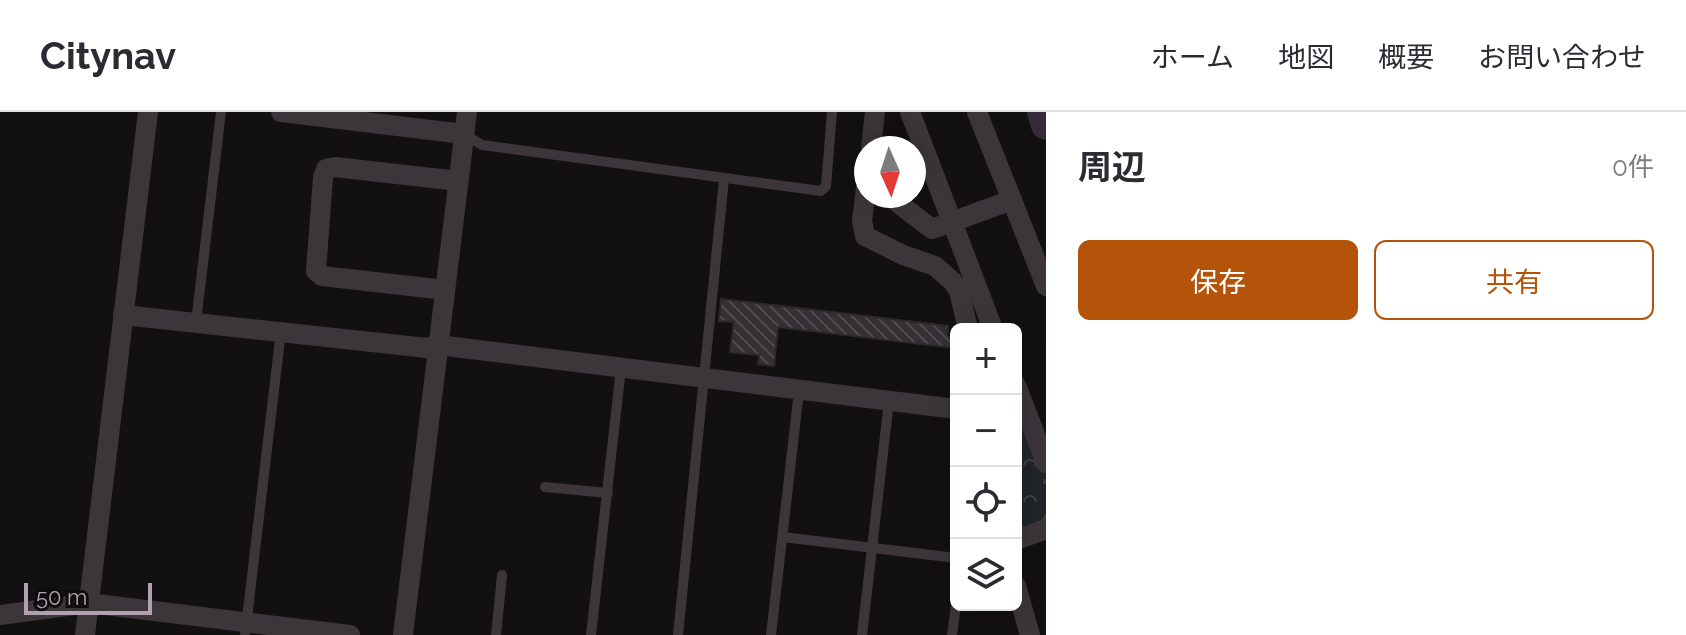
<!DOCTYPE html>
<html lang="ja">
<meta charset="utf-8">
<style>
:root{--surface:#fff;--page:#f2f2f3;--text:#2b2b33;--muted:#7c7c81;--line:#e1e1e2;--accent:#b45309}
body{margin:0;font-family:Raleway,"Noto Sans JP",sans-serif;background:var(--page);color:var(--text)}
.controls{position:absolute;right:24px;bottom:24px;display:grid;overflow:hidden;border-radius:12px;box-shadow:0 4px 20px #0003}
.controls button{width:72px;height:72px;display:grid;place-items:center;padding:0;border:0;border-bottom:2px solid var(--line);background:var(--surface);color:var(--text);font:40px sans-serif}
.compass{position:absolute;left:854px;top:24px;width:72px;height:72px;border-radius:50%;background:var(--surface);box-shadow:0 4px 20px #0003;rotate:177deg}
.scale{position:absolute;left:24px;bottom:20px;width:128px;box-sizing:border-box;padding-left:8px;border:4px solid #b2a2b1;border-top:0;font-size:22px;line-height:28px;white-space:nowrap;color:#b2a2b1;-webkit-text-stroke:6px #0d0b0c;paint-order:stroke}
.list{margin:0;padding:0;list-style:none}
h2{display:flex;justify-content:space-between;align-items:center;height:104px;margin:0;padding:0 32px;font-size:34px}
h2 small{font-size:26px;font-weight:400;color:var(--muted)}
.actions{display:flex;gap:16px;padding:24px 32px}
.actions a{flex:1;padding:18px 0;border:2px solid var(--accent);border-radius:12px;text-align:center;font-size:28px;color:var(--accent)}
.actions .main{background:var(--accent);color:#fff}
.icon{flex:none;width:44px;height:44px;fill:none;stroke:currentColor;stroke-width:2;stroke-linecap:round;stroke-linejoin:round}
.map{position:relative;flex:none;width:1046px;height:523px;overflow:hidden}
header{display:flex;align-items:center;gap:48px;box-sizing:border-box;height:112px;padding:0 40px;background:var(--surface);border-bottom:2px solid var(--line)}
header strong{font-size:38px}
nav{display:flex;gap:44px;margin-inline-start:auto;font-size:28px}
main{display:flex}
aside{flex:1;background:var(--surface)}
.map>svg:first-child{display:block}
</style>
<header>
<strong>Citynav</strong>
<nav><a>ホーム</a><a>地図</a><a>概要</a><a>お問い合わせ</a></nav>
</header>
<main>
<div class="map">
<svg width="1046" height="523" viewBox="0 0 1046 523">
<defs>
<pattern id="forest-crowns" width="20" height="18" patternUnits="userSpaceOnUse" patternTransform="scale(2)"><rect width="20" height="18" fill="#212529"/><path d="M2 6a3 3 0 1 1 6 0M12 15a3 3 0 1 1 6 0" fill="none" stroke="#3f4246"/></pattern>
<pattern id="building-back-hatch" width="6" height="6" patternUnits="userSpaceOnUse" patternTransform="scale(2)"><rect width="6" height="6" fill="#343033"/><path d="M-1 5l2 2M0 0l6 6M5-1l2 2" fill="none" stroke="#4f4b4e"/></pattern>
</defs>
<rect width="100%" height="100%" fill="#121011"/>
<!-- forest -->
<path fill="url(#forest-crowns)" d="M 1016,300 L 1046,351 L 1046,417 L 1016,428 Z"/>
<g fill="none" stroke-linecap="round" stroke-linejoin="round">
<!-- river -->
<path stroke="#372a3a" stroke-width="30" d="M 1042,0 L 1046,13"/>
</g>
<!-- building -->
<path fill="url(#building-back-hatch)" stroke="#2e2a2c" stroke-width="2" d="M 721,187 L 948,214 L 947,224 L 956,225 L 954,236 L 778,215 L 774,254 L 758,252 L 759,243 L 730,240 L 734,210 L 719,209 Z"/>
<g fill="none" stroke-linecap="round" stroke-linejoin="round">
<!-- service -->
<g stroke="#3c363b" stroke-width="10">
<path d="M 464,22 L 482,33 L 821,79 L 826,74 L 832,0"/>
<path d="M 196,210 L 221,0"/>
<path d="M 545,375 L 608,381"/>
<path d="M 783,425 L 956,446"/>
<path d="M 245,523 L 281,219"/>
<path d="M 496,523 L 502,463"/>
<path d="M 591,523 L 621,256"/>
<path d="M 678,523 L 724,67"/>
<path d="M 771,523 L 799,279"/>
<path d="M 862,523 L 889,289"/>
<path d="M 952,523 L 956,493"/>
</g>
<!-- minor -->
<g stroke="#3c363b" stroke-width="20">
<path d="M 281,0 L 464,22"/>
<path d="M 910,0 L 993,217"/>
<path d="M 977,0 L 1046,174"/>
<path d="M 871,36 L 875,0"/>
<path d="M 866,76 L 862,109 L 865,124 L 903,143 L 935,154 L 953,170 L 959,179 L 968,217"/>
<path d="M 889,84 L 932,117 L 1012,88"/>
<path d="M 445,178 L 322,164 L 316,159 L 323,66 L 326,57 L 335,55 L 458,69"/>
<path d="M 123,203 L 427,236 L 438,233 L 956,297"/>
<path d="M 1016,273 L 1046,351"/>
<path d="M 1016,428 L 1046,417"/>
<path d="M 1016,474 L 1030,523"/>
<path d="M 0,503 L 89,491 L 350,523"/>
<path d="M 85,523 L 148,0"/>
<path d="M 403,523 L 467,0"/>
</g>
</g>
</svg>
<div class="controls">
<button>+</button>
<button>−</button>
<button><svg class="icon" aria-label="locate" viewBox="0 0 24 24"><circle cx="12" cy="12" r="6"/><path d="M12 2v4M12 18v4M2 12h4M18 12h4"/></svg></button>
<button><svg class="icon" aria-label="layers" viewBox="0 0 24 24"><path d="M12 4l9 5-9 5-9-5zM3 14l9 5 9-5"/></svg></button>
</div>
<svg class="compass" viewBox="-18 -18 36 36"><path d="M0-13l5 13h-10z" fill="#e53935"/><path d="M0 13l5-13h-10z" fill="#7c7c81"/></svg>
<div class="scale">50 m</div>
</div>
<aside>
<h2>周辺<small>0件</small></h2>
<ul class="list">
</ul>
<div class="actions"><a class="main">保存</a><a>共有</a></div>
</aside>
</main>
